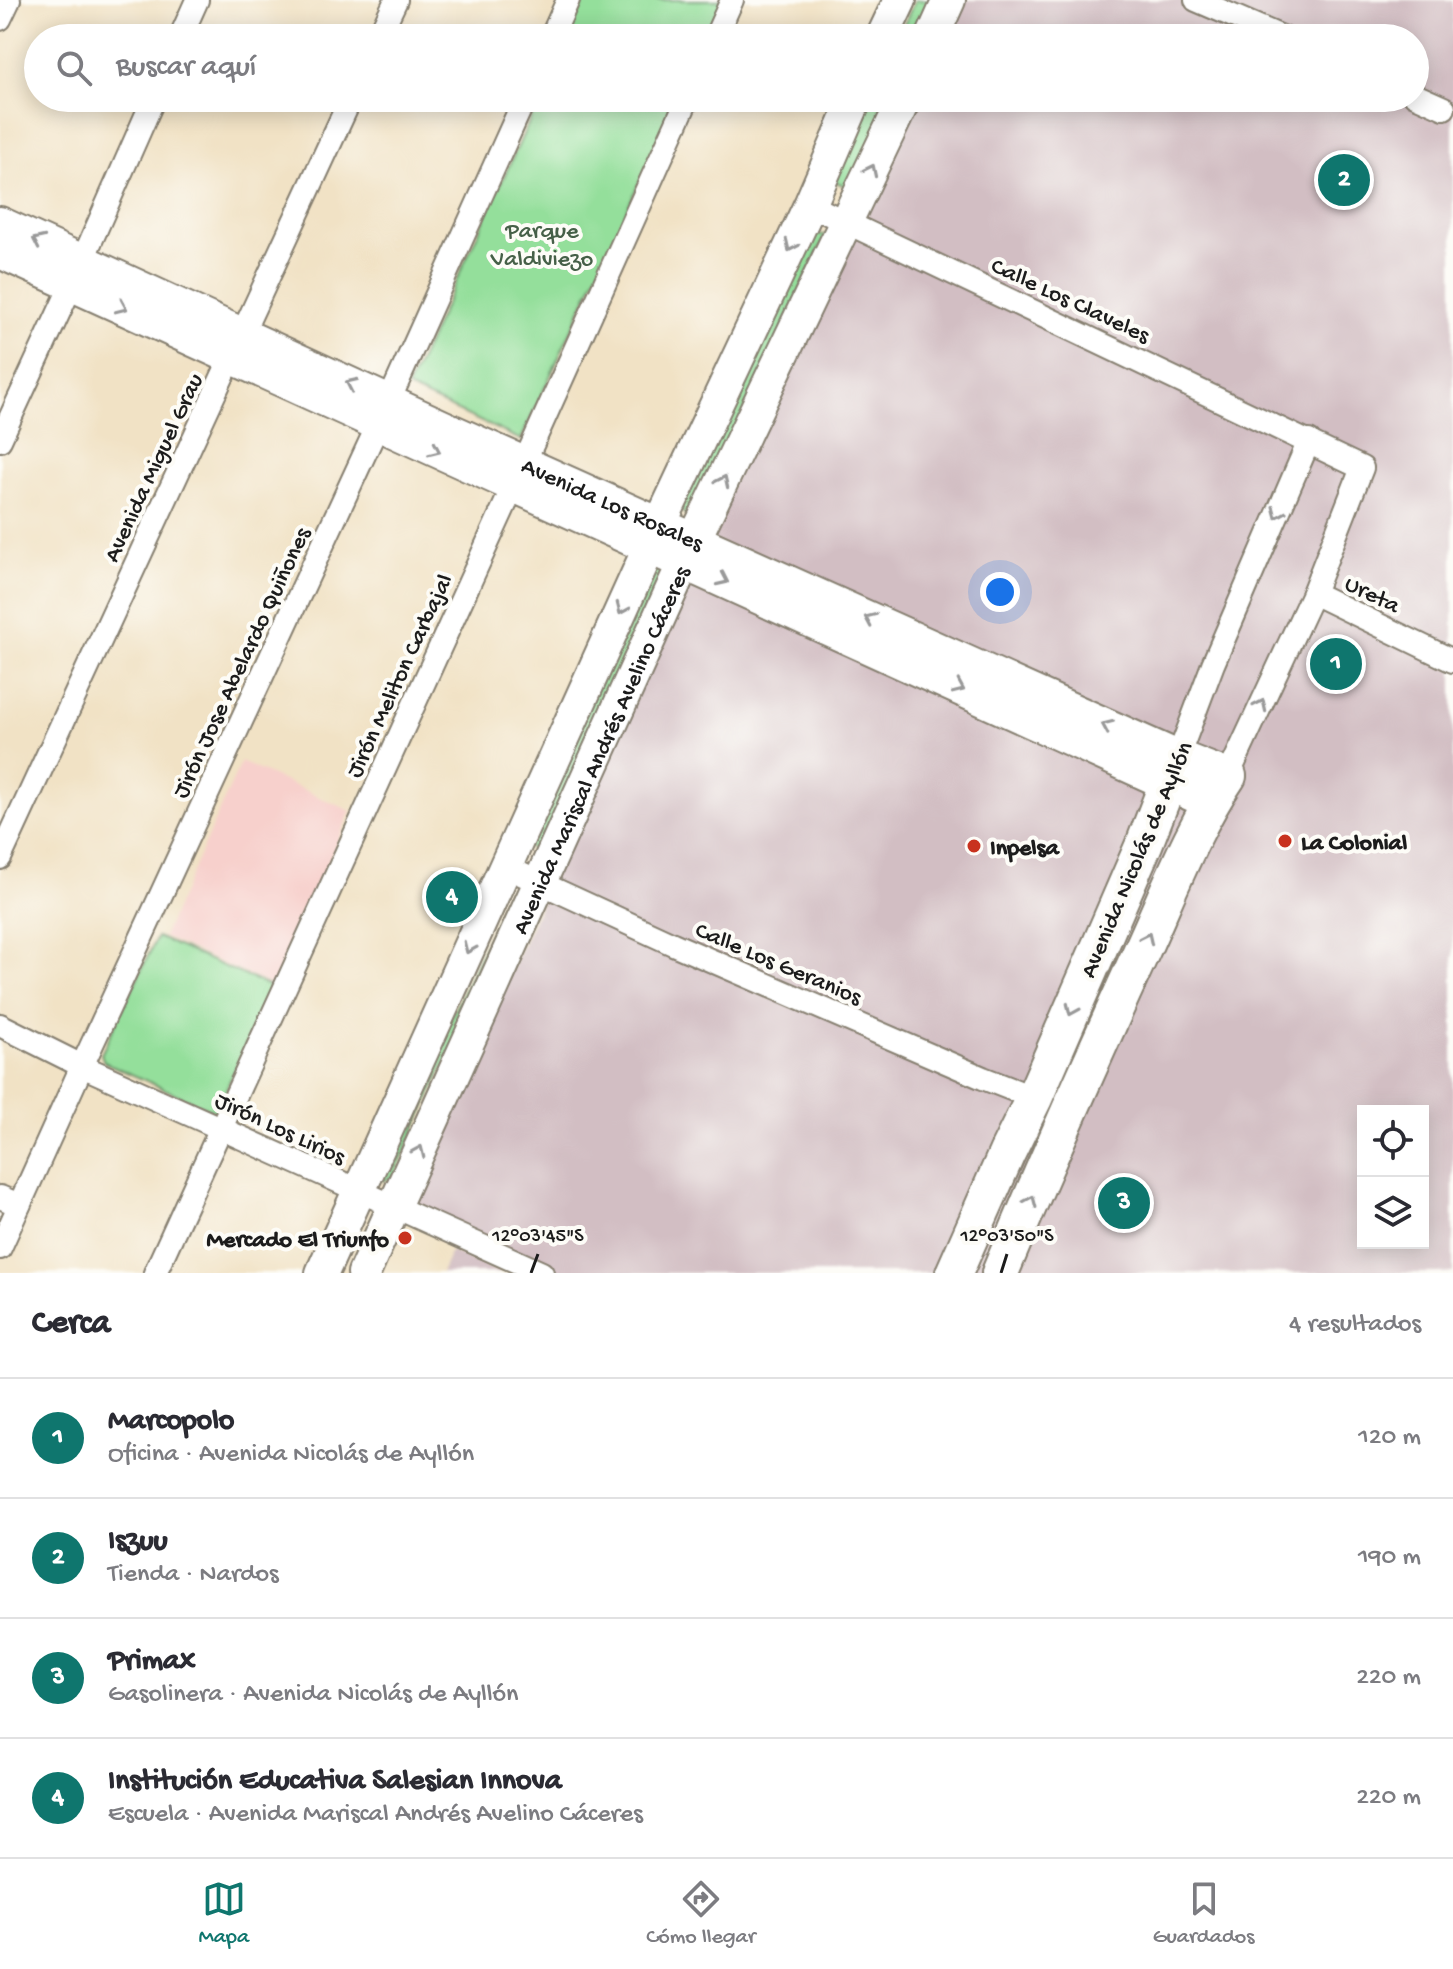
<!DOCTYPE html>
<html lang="es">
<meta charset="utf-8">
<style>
:root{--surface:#fff;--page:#f2f2f3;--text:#2b2b33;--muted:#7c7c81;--line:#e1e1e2;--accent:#0f766e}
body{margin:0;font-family:"Gochi Hand",sans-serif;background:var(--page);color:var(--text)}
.controls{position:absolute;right:24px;bottom:24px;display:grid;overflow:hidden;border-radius:0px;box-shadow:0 4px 20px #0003}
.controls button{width:72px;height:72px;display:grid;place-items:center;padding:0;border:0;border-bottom:2px solid var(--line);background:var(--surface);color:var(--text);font:40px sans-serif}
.you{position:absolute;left:1000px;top:592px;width:28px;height:28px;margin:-20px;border:6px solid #fff;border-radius:50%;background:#1a73e8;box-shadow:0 0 0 12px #1a73e833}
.badge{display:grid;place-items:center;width:52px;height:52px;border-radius:50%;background:var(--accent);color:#fff;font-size:26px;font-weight:700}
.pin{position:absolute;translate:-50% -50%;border:4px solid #fff;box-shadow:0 2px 8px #0006}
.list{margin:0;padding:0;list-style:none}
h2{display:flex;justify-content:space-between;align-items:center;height:104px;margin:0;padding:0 32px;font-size:34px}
h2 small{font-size:26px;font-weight:400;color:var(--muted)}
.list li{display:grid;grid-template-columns:52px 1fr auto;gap:24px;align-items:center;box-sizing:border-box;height:120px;padding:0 32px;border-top:2px solid var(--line)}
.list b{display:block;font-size:30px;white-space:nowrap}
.list p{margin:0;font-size:26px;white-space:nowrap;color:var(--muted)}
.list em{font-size:26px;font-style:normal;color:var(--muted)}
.icon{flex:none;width:44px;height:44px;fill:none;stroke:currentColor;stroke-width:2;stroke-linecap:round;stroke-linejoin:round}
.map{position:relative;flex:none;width:1453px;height:1273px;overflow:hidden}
.search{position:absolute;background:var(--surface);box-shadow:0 4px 20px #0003;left:24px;right:24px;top:24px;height:88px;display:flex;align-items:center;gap:20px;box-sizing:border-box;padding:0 28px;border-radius:44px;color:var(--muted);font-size:30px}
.sheet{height:584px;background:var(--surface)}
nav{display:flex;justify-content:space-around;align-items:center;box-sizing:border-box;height:112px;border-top:2px solid var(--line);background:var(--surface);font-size:22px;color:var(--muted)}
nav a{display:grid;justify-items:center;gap:4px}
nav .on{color:var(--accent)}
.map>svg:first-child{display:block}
</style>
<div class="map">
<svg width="1453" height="1273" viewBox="0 0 1453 1273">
<rect width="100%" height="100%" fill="#fdfcf7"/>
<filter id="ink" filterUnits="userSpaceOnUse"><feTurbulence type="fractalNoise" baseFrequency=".0125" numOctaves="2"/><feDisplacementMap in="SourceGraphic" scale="16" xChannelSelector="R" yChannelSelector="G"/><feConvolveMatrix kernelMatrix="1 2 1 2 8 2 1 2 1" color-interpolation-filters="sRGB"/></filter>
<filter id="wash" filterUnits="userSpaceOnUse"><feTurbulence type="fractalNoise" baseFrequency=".006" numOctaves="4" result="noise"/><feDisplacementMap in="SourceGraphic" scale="32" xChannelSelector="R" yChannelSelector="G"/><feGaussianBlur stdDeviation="1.8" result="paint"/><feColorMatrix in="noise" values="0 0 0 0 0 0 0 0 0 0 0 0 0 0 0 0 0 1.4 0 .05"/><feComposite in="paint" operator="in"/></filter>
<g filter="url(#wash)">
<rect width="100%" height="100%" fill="#f1e2c5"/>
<!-- built -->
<path fill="#f7d0cc" d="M 241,762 L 351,811 L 273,986 L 163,937 Z"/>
<!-- industrial -->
<g fill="#d2bec3" fill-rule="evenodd">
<path d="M 953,0 L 1453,0 L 1453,1273 L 528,1273 L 399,1216 L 907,98 L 1415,98 L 1415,38 L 935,38 ZM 1363,1111 L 1423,1111 L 1423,1243 L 1363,1243 Z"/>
<path d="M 451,1251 L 501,1273 L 441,1273 Z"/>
</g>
<!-- green -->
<g fill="#94df9b" stroke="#587e5c" stroke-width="2">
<path d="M 585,0 L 723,0 L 705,38 L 568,38 Z"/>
<path d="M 915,0 L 937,0 L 920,38 L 898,38 Z"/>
<path d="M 540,98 L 678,98 L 521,440 L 407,388 Z"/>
<path d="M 871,98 L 894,98 L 853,190 L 834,181 Z"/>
<path d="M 810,234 L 826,235 L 692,521 L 680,509 Z"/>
<path d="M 655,562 L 670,571 L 541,853 L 524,845 Z"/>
<path d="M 510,890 L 523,891 L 394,1176 L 383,1181 L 381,1168 Z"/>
<path d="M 157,937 L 271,987 L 216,1112 L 104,1062 L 101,1054 Z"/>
</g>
</g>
<g filter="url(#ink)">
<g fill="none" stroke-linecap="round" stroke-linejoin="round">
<!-- street casing -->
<g stroke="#867f70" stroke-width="26">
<g id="street">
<path d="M 1196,0 L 1284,38"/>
<path d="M 0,19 L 9,0"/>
<path d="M 180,38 L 197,0"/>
<path d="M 378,38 L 396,0"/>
<path d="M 551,38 L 568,0"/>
<path d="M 715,38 L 732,0"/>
<path d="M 1415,95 L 1444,108"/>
<path d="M 810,205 L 1362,468 L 1313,593 L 1228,776"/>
<path d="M 0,440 L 72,284 L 154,98"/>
<path d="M 1313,593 L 1453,661"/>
<path d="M 1178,757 L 1213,664 L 1309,441"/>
<path d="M 0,858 L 351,98"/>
<path d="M 506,867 L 673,944 L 983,1078 L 1034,1098"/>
<path d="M 0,1025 L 82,1066 L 542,1273"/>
<path d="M 0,1197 L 19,1205"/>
<path d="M 0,1248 L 82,1066 L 389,401 L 525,98"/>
<path d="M 155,1273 L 529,452 L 688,98"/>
</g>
</g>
<!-- secondary casing -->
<g stroke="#867f70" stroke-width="36">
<g id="secondary">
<path d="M 882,38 L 900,0"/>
<path d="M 932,38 L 949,0"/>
<path id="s1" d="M 0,223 L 455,432 L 1169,753 L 1228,776"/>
<path d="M 0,252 L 1210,803"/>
<path d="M 322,1273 L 660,524 L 810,205 L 856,98"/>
<path id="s2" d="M 364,1273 L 694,540 L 905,98"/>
</g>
</g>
<!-- primary casing -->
<g stroke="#867f70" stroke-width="40">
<g id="primary">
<path d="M 954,1273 L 1007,1153 L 1034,1098 L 1145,842 L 1178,757"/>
<path d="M 1000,1273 C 1045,1164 1093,1057 1142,950 C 1169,891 1192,829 1228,776"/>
</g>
</g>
<!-- street -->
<use href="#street" stroke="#fff" stroke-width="22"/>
<!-- secondary -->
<use href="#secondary" stroke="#fff" stroke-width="32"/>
<!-- primary -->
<use href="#primary" stroke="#fff" stroke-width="36"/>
</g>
<!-- one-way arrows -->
<defs><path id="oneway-chevron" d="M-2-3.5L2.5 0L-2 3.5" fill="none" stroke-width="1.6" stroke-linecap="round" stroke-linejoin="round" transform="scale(2)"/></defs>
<g stroke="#999">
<use href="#oneway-chevron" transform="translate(871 170) rotate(-64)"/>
<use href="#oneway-chevron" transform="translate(38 241) rotate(-155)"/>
<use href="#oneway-chevron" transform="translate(791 246) rotate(115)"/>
<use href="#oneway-chevron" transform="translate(122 307) rotate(24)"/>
<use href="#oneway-chevron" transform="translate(351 384) rotate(-155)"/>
<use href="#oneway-chevron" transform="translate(435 450) rotate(24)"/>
<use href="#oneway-chevron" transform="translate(723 481) rotate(-65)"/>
<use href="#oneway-chevron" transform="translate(1278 513) rotate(113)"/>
<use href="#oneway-chevron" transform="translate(723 580) rotate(25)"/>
<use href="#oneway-chevron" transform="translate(622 609) rotate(114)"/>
<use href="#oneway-chevron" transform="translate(870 619) rotate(-156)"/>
<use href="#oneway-chevron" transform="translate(959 688) rotate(24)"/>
<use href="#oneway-chevron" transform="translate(1261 705) rotate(-65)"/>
<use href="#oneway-chevron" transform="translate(1107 726) rotate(-156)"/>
<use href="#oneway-chevron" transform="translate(1147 938) rotate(-65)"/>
<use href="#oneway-chevron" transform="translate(469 948) rotate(114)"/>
<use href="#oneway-chevron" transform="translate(1072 1010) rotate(114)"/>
<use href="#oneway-chevron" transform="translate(419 1151) rotate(-66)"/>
<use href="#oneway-chevron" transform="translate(1031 1201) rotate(-67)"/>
</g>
</g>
<!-- ticks -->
<path fill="none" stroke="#1c1c1c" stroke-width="3" d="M 531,1273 L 538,1254M 1001,1273 L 1007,1254"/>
<!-- markers -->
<g fill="#c8321e" stroke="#fdfcf7" stroke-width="3">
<circle cx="1285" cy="841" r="8"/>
<circle cx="974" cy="846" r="8"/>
<circle cx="405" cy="1238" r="8"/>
</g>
<g text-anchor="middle" stroke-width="8" stroke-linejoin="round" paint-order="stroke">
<!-- park labels -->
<g font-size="24" fill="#466048" stroke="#fdfcf7">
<text x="542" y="237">Parque<tspan x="542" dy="28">Valdiviezo</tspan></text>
</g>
<!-- street labels -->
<g font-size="24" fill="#1c1c1c" stroke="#fdfcf7">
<text transform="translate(1071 299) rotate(25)" y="8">Calle Los Claveles</text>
<text transform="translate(152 467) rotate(-65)" y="8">Avenida Miguel Grau</text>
<text dy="8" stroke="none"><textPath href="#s1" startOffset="674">Avenida Los Rosales</textPath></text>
<text transform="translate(1373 593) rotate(26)" y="8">Ureta</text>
<text transform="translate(240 662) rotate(-65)" y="8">Jirón Jose Abelardo Quiñones</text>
<text transform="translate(398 675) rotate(-65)" y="8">Jirón Meliton Carbajal</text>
<text dy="8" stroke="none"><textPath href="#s2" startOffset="574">Avenida Mariscal Andrés Avelino Cáceres</textPath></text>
<text transform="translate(1135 859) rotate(-67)" y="8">Avenida Nicolás de Ayllón</text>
<text transform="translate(779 962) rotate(23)" y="8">Calle Los Geranios</text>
<text transform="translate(281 1127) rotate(25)" y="8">Jirón Los Lirios</text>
</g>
<!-- poi labels -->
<g font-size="24" font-weight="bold" fill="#1c1c1c" stroke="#fdfcf7" text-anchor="start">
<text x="1301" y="849">La Colonial</text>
<text x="990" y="854">Inpelsa</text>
<text x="389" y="1246" text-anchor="end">Mercado El Triunfo</text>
</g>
</g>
<g font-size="20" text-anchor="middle" fill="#1c1c1c" stroke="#fdfcf7" stroke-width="8" stroke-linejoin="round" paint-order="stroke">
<text x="538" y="1241">12°03'45"S</text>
<text x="1007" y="1241">12°03'50"S</text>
</g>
</svg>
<div class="controls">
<button><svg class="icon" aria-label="locate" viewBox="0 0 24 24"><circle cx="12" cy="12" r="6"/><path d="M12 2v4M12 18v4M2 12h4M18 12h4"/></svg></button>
<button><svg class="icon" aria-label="layers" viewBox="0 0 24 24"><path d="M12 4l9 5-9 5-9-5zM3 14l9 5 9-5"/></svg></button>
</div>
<div class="you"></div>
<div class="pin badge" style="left:1336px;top:664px">1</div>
<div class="pin badge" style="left:1344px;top:180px">2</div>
<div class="pin badge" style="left:1124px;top:1203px">3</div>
<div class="pin badge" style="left:452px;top:897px">4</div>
<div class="search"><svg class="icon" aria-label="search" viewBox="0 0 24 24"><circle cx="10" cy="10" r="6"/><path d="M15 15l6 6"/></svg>Buscar aquí</div>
</div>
<section class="sheet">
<h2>Cerca<small>4 resultados</small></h2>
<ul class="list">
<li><span class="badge">1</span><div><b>Marcopolo</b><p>Oficina · Avenida Nicolás de Ayllón</p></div><em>120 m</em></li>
<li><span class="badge">2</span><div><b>Iszuu</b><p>Tienda · Nardos</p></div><em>190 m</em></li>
<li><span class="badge">3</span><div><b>Primax</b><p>Gasolinera · Avenida Nicolás de Ayllón</p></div><em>220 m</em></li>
<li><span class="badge">4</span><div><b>Institución Educativa Salesian Innova</b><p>Escuela · Avenida Mariscal Andrés Avelino Cáceres</p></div><em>220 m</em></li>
</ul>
</section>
<nav>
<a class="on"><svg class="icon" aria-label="map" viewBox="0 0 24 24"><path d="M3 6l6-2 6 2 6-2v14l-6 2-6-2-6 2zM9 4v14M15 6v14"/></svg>Mapa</a>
<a><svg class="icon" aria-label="directions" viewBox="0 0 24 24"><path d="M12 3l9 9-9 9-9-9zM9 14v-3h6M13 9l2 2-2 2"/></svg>Cómo llegar</a>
<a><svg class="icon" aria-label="saved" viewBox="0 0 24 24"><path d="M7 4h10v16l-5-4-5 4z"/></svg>Guardados</a>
</nav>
